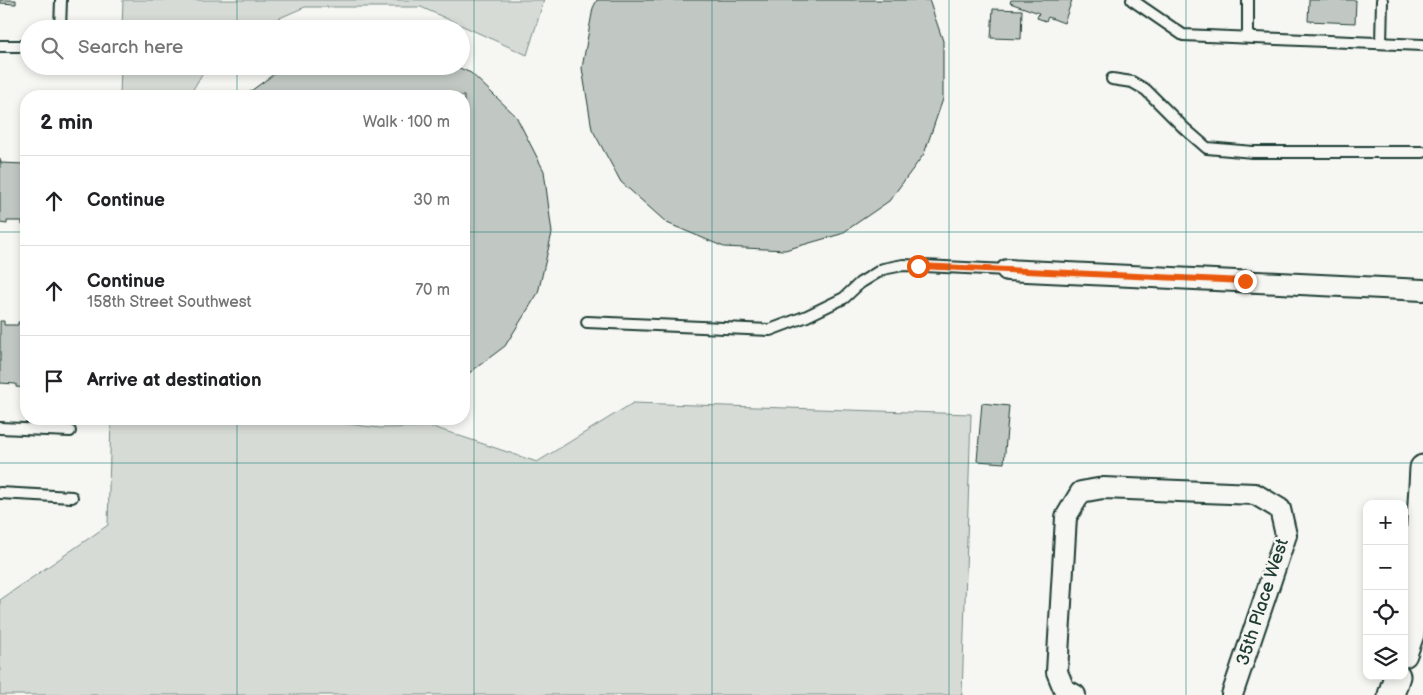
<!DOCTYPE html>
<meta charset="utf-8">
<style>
:root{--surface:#fff;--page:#f6f6f6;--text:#202124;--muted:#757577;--line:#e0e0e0}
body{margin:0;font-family:"Balsamiq Sans",sans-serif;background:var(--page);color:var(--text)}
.controls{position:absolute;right:15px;bottom:15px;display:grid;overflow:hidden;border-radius:10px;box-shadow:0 2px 8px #0003}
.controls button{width:45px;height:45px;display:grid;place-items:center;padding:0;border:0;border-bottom:1px solid var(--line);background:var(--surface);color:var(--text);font:25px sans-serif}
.stop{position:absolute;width:15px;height:15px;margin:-11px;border:4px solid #ea580c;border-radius:50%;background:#fff}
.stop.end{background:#ea580c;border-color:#fff;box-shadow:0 1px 5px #0008}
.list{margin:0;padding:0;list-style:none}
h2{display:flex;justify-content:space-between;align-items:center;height:65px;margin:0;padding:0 20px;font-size:21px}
h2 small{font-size:16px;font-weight:400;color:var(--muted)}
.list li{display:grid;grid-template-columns:32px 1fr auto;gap:15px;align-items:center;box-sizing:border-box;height:90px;padding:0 20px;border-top:1px solid var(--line)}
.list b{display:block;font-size:19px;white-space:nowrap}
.list p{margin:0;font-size:16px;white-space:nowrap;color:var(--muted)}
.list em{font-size:16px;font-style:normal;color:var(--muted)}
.icon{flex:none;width:28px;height:28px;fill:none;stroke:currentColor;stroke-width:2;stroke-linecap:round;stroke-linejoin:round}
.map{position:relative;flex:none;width:1423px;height:695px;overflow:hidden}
.search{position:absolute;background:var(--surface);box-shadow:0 2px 8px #0003;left:20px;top:20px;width:450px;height:55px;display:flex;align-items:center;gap:12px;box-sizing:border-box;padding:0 18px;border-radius:28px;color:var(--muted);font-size:19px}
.panel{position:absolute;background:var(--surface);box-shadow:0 2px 8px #0003;left:20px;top:90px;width:450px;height:335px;border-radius:20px}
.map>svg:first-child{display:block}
</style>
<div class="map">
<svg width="1423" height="695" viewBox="0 0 1423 695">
<rect width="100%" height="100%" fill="#f6f6f2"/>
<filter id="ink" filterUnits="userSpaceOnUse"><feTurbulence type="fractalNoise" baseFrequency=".02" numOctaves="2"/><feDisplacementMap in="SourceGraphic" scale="10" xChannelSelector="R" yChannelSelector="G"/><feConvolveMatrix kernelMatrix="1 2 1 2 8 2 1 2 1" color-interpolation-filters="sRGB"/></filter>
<g filter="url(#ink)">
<!-- green -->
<g fill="#d6dbd6" stroke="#7a8c85">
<path d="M 123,0 L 544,0 L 527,55 L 421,7 L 305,7 L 254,29 L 122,29 Z"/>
<path d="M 121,66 L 207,66 L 189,96 L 120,96 Z"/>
<path d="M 633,403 L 971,414 L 962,695 L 0,695 L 0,600 L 108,525 L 111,419 L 306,419 L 380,428 L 433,427 L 537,462 Z"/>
</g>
<!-- building -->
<g fill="#c1c8c3" stroke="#1f3d34">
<path d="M 0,0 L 16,0 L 16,4 L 0,3 Z"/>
<path d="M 597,0 L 929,0 L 943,41 L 943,99 L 924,154 L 889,201 L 841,234 L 785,250 L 724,247 L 667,223 L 621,182 L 592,129 L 582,68 L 593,8 Z"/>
<path d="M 1011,0 L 1072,0 L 1064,23 L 1048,17 L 1046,21 L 1037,18 L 1039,13 L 1010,3 Z"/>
<path d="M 1309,0 L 1356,0 L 1355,23 L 1308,21 Z"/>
<path d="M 993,9 L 1022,10 L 1021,39 L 991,38 Z"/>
<path d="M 285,66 L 455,66 L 471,73 L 516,116 L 544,171 L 552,233 L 538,293 L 505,346 L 464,377 L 464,96 L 244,96 Z"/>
<path d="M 0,159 L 1,163 L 24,164 L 24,160 L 26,160 L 26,225 L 22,225 L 22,221 L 7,221 L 7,224 L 0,223 Z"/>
<path d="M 0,321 L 4,321 L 4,325 L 18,325 L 18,322 L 26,322 L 26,388 L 16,387 L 16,384 L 0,383 Z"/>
<path d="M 982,403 L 1009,406 L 1004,463 L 977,461 Z"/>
</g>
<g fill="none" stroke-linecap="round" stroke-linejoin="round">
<!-- service casing -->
<g stroke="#1f3d34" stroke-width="14">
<g id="service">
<path d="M 1132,0 L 1183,35 L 1423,45"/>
<path d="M 60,29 L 61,0"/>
<path d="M 1248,37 L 1248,0"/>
<path d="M 1381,43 L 1382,0"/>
<path d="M 0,46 L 29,46"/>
<path d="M 1112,79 L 1132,82 L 1146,90 L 1184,128 L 1207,148 L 1253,152 L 1423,152"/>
<path d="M 587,322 L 770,330 L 807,316 L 844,298 L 860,283 L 883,269 L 903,265 L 1007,270"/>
<path d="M 0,428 L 70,431"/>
<path d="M 0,493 L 72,497"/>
</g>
</g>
<!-- minor casing -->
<g stroke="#1f3d34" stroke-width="24">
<g id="minor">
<path d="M 1007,270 L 1423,290"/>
<path d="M 1075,695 L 1064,689 L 1057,672 L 1066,517 L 1081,492 L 1103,488 L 1255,494 L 1280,509 L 1286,535 L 1232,695"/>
</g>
</g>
<!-- tertiary casing -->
<g stroke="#1f3d34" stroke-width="29">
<g id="tertiary">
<path d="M 1404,654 L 1411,634 L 1416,590 L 1423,468"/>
<path d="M 1391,695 L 1397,676"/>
</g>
</g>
<!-- service -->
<use href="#service" stroke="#f6f6f2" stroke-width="10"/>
<!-- minor -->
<use href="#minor" stroke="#f6f6f2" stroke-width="20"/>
<!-- tertiary -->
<use href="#tertiary" stroke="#f6f6f2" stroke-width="25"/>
</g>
</g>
<g fill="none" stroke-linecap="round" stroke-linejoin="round" filter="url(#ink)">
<!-- route -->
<path stroke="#ea580c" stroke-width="6" d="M 918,266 L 1245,281"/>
</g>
<!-- grid -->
<path fill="none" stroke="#0f766e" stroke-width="1" stroke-opacity="0.55" d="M 237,0 L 237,29M 474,0 L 474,695M 712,0 L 712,695M 949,0 L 949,695M 1186,0 L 1186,695M 237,66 L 237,96M 0,232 L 26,232M 464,232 L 1423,232M 237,419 L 237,695M 0,463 L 1423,463"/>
<g text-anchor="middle" stroke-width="5" stroke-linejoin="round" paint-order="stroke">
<!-- street labels -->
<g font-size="18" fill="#1f3d34" stroke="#f6f6f2">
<text transform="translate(1262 602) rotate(-72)" y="6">35th Place West</text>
</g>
</g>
</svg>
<div class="controls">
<button>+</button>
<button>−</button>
<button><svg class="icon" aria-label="locate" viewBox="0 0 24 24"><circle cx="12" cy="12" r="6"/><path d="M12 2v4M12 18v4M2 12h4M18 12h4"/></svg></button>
<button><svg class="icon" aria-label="layers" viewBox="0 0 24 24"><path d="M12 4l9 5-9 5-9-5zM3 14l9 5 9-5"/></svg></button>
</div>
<div class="stop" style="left:918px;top:266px"></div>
<div class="stop end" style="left:1245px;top:281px"></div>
<div class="search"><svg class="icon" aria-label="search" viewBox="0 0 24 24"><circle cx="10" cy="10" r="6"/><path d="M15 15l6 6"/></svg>Search here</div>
<section class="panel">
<h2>2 min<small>Walk · 100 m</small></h2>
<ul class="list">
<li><svg class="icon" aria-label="ahead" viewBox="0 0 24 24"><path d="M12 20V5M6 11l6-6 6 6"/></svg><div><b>Continue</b></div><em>30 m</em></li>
<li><svg class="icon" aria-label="ahead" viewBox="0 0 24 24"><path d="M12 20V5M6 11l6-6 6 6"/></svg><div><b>Continue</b><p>158th Street Southwest</p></div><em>70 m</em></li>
<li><svg class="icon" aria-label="arrive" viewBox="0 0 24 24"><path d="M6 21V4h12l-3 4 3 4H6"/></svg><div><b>Arrive at destination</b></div></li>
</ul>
</section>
</div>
